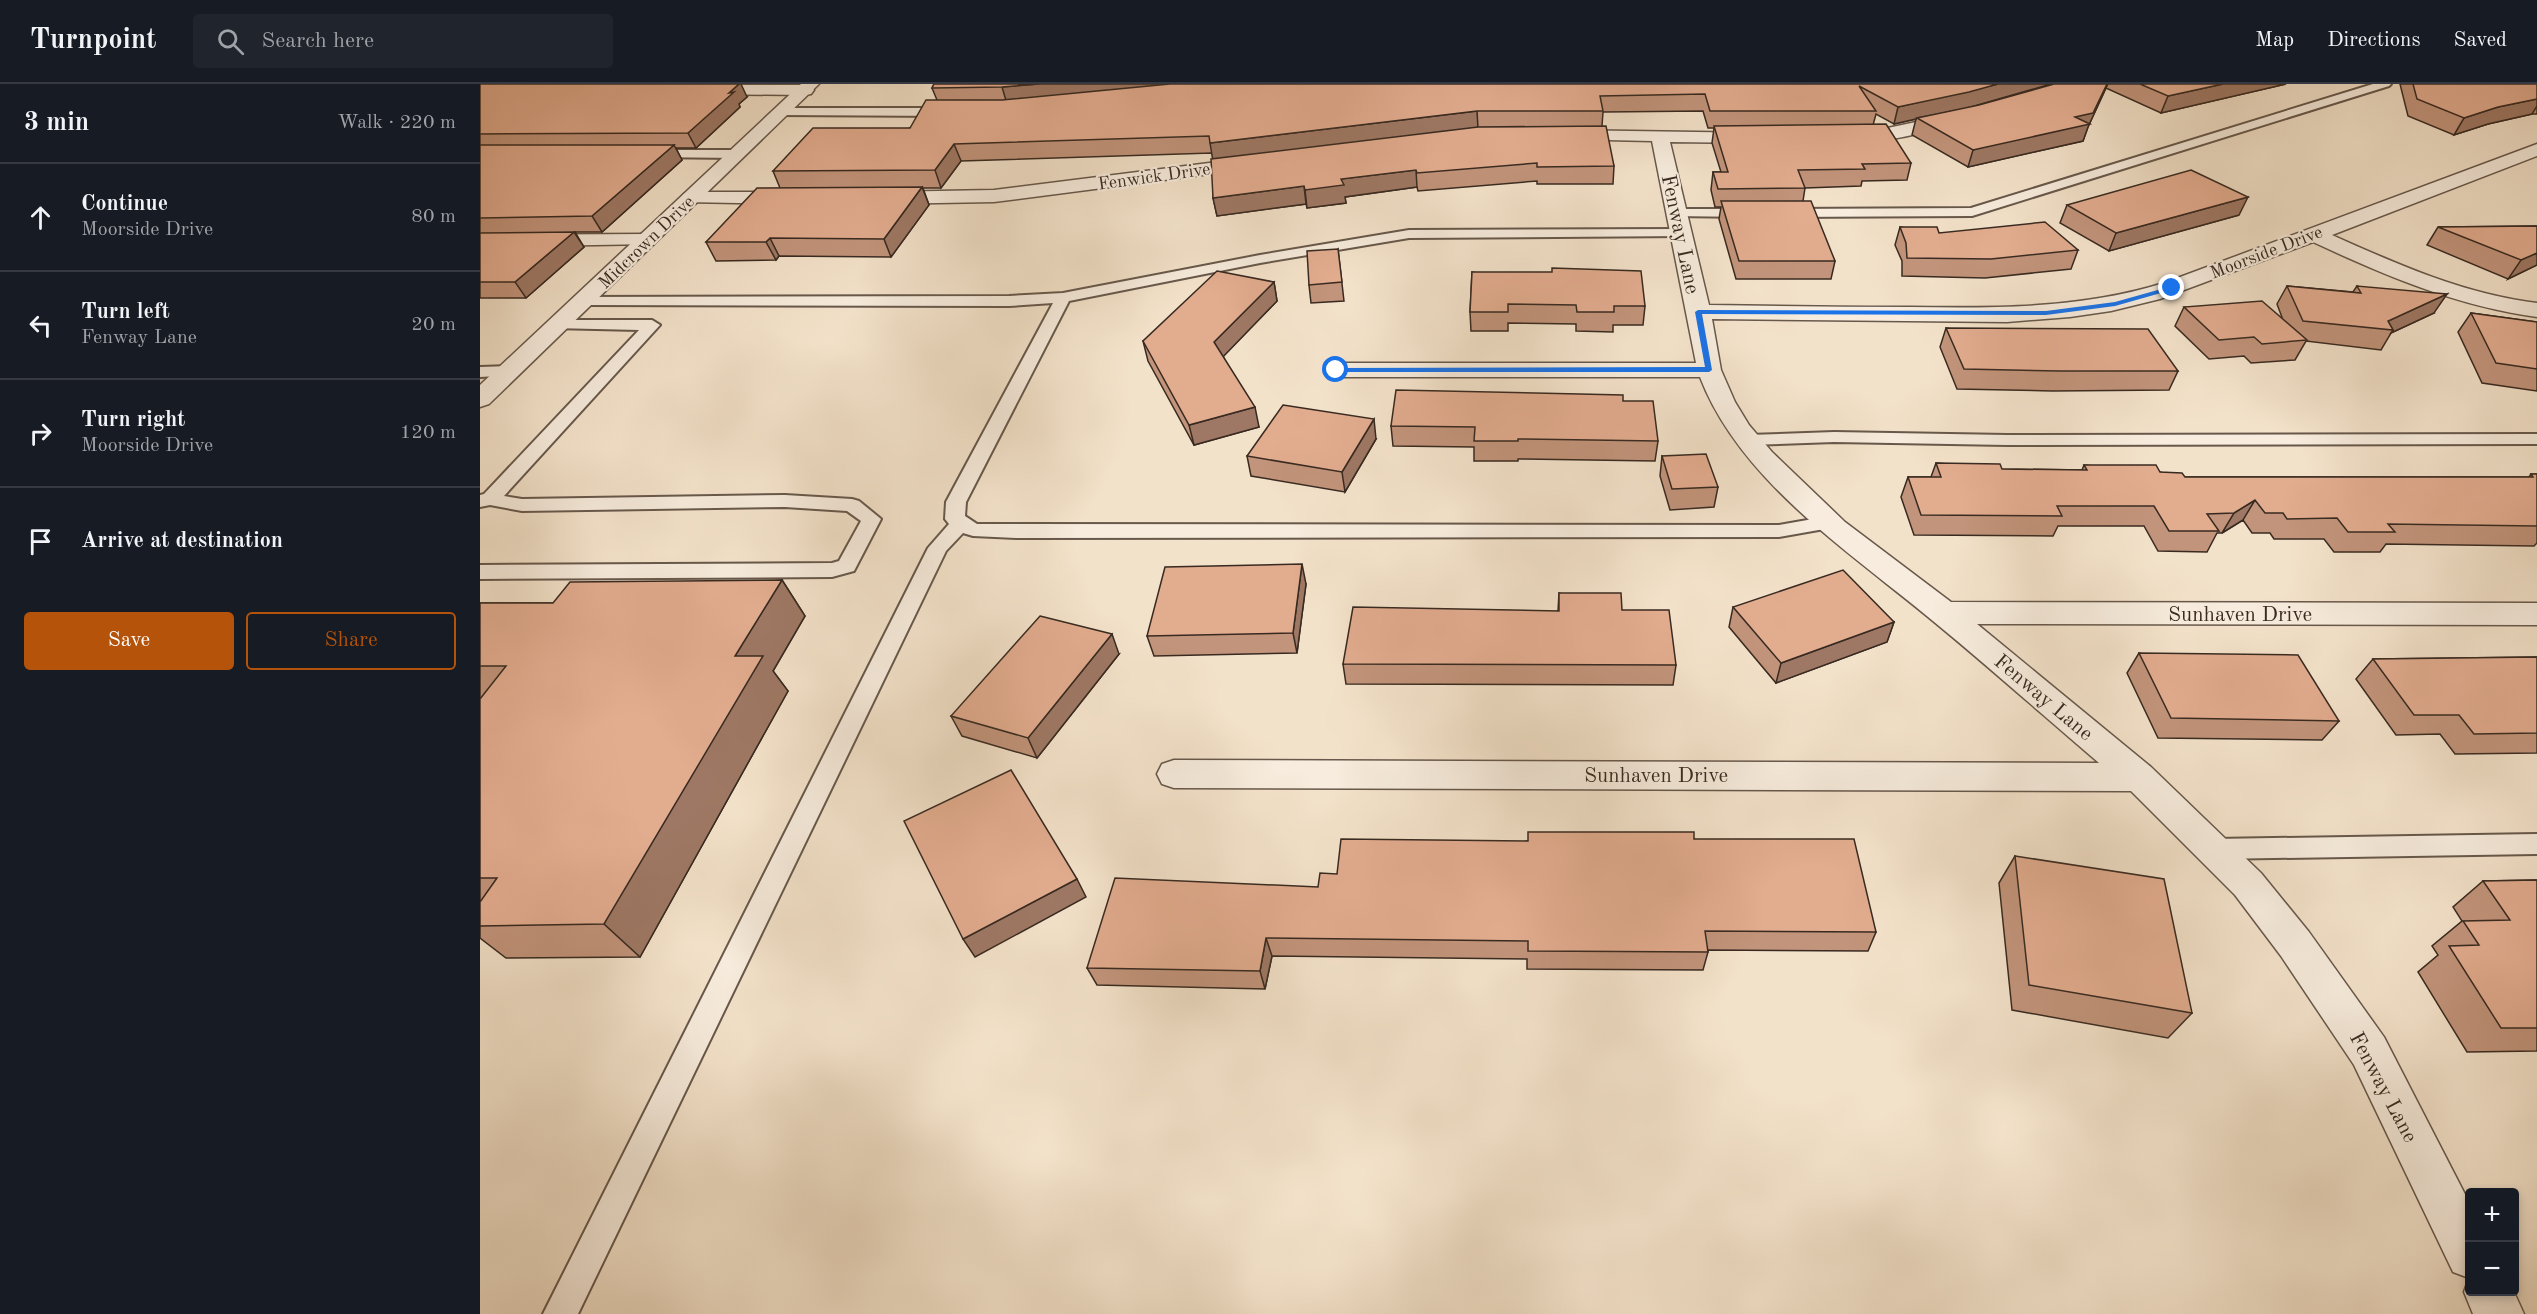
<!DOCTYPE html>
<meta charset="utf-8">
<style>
:root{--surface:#171b24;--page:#20242c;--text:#f1f3f6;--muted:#9ea1a6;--line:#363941;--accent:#b45309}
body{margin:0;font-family:"Old Standard TT",serif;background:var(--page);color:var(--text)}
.controls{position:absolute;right:18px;bottom:18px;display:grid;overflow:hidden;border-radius:6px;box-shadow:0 3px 9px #0003}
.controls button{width:54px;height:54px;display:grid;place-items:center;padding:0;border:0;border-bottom:2px solid var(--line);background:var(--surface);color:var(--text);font:30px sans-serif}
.stop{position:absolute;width:18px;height:18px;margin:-14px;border:4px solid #1a73e8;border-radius:50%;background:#fff}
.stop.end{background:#1a73e8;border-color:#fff;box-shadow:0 2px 6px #0008}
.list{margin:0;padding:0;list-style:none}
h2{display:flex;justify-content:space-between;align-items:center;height:78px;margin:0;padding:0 24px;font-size:26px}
h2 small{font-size:20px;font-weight:400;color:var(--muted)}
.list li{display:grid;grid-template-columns:39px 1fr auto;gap:18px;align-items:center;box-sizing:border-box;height:108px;padding:0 24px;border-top:2px solid var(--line)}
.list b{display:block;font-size:22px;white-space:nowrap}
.list p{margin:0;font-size:20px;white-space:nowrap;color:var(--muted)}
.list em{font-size:20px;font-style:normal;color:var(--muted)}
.actions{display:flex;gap:12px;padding:18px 24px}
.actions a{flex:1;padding:14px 0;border:2px solid var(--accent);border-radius:6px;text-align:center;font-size:21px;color:var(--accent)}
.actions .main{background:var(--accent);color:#fff}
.icon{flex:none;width:33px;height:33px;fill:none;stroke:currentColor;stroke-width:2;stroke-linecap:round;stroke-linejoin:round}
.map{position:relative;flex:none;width:2057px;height:1230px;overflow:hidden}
header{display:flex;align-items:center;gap:36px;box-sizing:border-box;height:84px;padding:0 30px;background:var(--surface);border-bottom:2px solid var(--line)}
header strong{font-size:28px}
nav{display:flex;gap:33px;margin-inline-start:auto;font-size:21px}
.search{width:420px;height:54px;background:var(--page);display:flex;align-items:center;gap:15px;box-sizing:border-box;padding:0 21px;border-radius:6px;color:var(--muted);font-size:22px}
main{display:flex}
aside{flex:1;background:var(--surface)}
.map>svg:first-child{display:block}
</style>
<header>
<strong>Turnpoint</strong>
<div class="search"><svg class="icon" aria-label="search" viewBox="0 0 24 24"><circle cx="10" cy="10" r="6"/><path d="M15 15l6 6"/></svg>Search here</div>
<nav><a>Map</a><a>Directions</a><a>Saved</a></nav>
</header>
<main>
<aside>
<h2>3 min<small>Walk · 220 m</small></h2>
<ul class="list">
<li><svg class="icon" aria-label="ahead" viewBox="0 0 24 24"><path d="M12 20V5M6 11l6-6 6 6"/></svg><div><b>Continue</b><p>Moorside Drive</p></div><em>80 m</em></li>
<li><svg class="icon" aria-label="left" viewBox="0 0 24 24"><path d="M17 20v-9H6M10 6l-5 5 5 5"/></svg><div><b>Turn left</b><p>Fenway Lane</p></div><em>20 m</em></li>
<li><svg class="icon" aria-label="right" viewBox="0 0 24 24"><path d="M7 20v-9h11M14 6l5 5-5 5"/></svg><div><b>Turn right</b><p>Moorside Drive</p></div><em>120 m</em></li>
<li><svg class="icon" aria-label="arrive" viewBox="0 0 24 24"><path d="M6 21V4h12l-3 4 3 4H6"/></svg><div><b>Arrive at destination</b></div></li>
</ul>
<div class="actions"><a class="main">Save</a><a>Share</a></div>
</aside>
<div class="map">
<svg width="2057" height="1230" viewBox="0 0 2057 1230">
<rect width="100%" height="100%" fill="#f3e2ca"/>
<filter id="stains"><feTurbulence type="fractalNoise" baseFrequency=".00333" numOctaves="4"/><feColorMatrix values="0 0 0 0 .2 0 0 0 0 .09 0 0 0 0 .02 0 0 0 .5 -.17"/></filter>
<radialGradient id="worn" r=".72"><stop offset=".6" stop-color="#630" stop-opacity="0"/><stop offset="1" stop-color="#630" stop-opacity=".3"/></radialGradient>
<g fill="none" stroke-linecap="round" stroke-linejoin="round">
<!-- service casing -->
<g stroke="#67584b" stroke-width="4">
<g id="service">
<path d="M 1893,0 L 1911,0 L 1909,2 L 1492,132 L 1305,133 L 1298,129 L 1305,125 L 1491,124 Z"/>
<path d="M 302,24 L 468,24 L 474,28 L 468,32 L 298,31 L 296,28 Z"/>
<path d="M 169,66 L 258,66 L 264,70 L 258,74 L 164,73 L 163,70 L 164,67 Z"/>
<path d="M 1197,125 L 1269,125 L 1276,129 L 1269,133 L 1192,132 L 1190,129 Z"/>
<path d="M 1201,145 L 1206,146 L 1208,149 L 1206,152 L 929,154 L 780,179 L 589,217 L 486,418 L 485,432 L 497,440 L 1299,441 L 1350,432 L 1357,434 L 1360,438 L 1357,442 L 1350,444 L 1299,453 L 536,454 L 493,452 L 483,449 L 466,467 L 98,1230 L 63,1230 L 448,464 L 469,440 L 465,435 L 466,418 L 573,219 L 529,222 L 105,221 L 100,219 L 97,216 L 100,213 L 529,212 L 583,209 L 780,171 L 929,146 Z"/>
<path d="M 78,236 L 172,236 L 180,241 L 24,412 L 42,415 L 305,411 L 372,415 L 379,417 L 401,435 L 374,487 L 352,493 L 0,495 L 0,481 L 352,479 L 359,477 L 381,437 L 367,427 L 305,423 L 42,427 L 10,421 L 0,423 L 0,411 L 4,410 L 159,246 L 72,244 L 70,241 L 72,238 Z"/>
<path d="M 30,282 L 36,283 L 38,287 L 36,291 L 0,293 L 0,283 Z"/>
<path d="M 1354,348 L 1527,351 L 2057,350 L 2057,360 L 1527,361 L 1354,358 L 1268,361 L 1262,360 L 1259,356 L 1262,352 L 1268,351 Z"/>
<path d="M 2057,750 L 2057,770 L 1734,775 L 1725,772 L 1721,765 L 1725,758 L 1734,755 Z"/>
</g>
</g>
<!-- minor casing -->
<g stroke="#67584b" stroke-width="3">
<g id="minor">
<path d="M 221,1 L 325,1 L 331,2 L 334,6 L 331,10 L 325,11 L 215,10 L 212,6 L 215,2 Z"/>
<path d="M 1479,29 L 1485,30 L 1488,34 L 1485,38 C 1453,46 1392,64 1361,56 L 1358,52 L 1361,48 L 1398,46 Z"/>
<path d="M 1085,46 L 1282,49 L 1285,53 L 1282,57 L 1276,59 L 1190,58 L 1229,221 C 1296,222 1363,223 1430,223 C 1517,224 1600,225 1684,199 L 2057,60 L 2057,72 L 1852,151 C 1919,181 1984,210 2057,219 L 2057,233 C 1977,222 1906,192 1833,158 L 1680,215 L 1631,227 L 1590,233 L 1527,238 L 1232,235 L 1241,286 L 1255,318 L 1269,341 L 1292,368 L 1365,438 L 1471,518 L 2057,519 L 2057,541 L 1497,540 L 1671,683 L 1781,789 L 1829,848 L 1904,953 L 1990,1120 L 1990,1208 L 2034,1208 L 2044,1230 L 1993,1230 L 1984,1208 L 1989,1194 L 1973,1188 L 1874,981 L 1801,872 L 1755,811 L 1651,707 L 694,704 L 682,700 L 677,690 L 682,680 L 694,676 L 1619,679 C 1564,632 1509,583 1453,537 C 1370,468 1260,397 1220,293 L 856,293 L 847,291 L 844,286 L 847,281 L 856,279 L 1216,279 L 1172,57 L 1079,55 L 1076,51 L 1079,47 Z"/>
<path d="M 777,73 L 784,75 L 787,79 L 784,83 L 514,118 L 402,120 L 395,118 L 392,114 L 395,110 L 402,108 L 514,106 Z"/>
<path d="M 211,108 L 311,108 L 318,110 L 321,114 L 318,118 L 311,120 L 204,118 L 201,114 L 204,110 Z"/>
<path d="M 167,150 L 174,152 L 178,156 L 174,160 L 0,163 L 0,151 Z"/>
</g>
</g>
<!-- tertiary casing -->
<g stroke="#67584b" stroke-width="3">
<path id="tertiary" d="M 321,0 L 339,0 L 9,320 L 0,323 L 0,301 Z"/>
</g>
<!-- service -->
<use href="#service" fill="#f7ecdd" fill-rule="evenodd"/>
<!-- minor -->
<use href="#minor" fill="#f7ecdd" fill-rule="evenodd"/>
<!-- tertiary -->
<use href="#tertiary" fill="#f7ecdd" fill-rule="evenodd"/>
</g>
<!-- wall -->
<g fill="#c2947b" stroke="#382a21" stroke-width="1.5">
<path d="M 0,0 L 267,13 L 259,20 L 260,23 L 216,64 L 196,64 L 202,76 L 122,148 L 95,148 L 104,163 L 46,214 L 0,214 Z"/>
<path d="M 454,0 L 1571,0 L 1489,24 L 1574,0 L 1806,0 L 1681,29 L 1626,4 L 1608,43 L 1603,57 L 1488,83 L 1432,51 L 1436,35 L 1414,40 L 1396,30 L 1393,41 L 1431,79 L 1427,96 L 1382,97 L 1381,102 L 1325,104 L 1323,117 L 1355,177 L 1351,195 L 1256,195 L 1239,135 L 1241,123 L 1235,123 L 1231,106 L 1233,88 L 1241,88 L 1232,59 L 1234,44 L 1228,44 L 1223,27 L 1123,28 L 1122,42 L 1134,82 L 1133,100 L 1057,100 L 1057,97 L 938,107 L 937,103 L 865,113 L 866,119 L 827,124 L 826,120 L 737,132 L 733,114 L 733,75 L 732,69 L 481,77 L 461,104 L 443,104 L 449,121 L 411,173 L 299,172 L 296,176 L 236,177 L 226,158 L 300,104 L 293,87 L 430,44 L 457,16 L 452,4 Z"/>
<path d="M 1920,0 L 2057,0 L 2057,30 L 2052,30 L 2008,40 L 1974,51 L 1928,32 Z"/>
<path d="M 1587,121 L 1759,131 L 1629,167 L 1580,139 Z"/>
<path d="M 2057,142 L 2057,181 L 2028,195 L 1947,161 L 1958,143 Z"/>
<path d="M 1420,143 L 1459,149 L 1598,166 L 1591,185 L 1505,194 L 1422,192 L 1422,177 L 1415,161 Z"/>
<path d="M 858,165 L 864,217 L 831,219 L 829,201 Z"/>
<path d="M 992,188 L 1165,222 L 1163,241 L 1133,241 L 1133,248 L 1096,247 L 1096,240 L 1028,239 L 1028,247 L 991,247 L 990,228 Z"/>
<path d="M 794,198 L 797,217 L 743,272 L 779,343 L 714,361 L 668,277 L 663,257 Z"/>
<path d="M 1807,202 L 1873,208 L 1877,202 L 1954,229 L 1911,249 L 1901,266 L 1826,257 L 1815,276 L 1771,279 L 1764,272 L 1729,275 L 1695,242 L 1704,223 L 1803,236 L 1797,220 Z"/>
<path d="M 1991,229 L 2057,238 L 2057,307 L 2002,299 L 1978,248 Z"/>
<path d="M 1466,244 L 1698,287 L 1689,306 L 1572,307 L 1477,305 L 1460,263 Z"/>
<path d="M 1143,317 L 1178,357 L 1175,377 L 1038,375 L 1038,377 L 994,377 L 994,363 L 913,362 L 911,342 Z"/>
<path d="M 896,355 L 865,408 L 771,392 L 767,372 Z"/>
<path d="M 1182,372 L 1238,403 L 1234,423 L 1190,426 L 1180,392 Z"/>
<path d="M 1456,379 L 1522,385 L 1602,386 L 1604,381 L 1680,388 L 1705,393 L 2049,393 L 2051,390 L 2057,390 L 2057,459 L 2054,462 L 1906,460 L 1900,468 L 1854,468 L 1844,455 L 1794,455 L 1790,449 L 1772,449 L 1763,436 L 1742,449 L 1737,449 L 1727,468 L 1678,467 L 1664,442 L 1578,442 L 1573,452 L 1434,451 L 1421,413 L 1428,393 L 1451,393 Z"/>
<path d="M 302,496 L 325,532 L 293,587 L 308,607 L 160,873 L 26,874 L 0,854 L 0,519 L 73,519 Z"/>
<path d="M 826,500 L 817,569 L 674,572 L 667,552 Z"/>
<path d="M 1079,509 L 1142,526 L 1196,581 L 1193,601 L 866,600 L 863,580 L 1078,527 Z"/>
<path d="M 1253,523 L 1414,538 L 1407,558 L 1296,599 L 1249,543 Z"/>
<path d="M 1659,569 L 1859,637 L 1842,656 L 1678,654 L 1647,589 Z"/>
<path d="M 639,570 L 557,674 L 482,652 L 471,632 Z"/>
<path d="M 2057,573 L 2057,669 L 1975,670 L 1960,650 L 1916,651 L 1876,595 L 1893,575 Z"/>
<path d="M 1214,755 L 1396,848 L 1388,867 L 1228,866 L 1228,868 L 1223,886 L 1047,885 L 1047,875 L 792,872 L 785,905 L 617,901 L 607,884 L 838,803 L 857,790 L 1047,757 Z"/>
<path d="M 1535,772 L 1712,929 L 1688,954 L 1532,926 L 1519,799 Z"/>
<path d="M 2057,796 L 2057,967 L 1987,968 L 1938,888 L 1958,871 L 1952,862 L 1982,837 L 1973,823 L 2003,797 Z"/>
</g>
<!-- shaded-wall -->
<g fill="#9e7864" stroke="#382a21" stroke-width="1.5">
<path d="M 259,0 L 261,0 L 267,13 L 259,20 L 260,23 L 216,64 L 208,49 L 249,9 Z"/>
<path d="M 559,0 L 749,0 L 527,20 L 522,3 Z"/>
<path d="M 1518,0 L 1571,0 L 1484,25 L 1437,34 L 1436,35 L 1414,40 L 1418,23 Z"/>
<path d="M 1627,0 L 1628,0 L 1626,4 L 1608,43 L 1603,57 L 1488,83 L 1493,66 L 1595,33 Z"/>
<path d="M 1743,0 L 1806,0 L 1681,29 L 1688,12 Z"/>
<path d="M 2057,15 L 2057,22 L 2052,30 L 2008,40 L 1974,51 L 1984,34 L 2018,23 Z"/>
<path d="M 997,27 L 998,44 L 733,77 L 730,59 Z"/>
<path d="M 474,60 L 481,77 L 461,104 L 455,86 Z"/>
<path d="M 194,61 L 202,76 L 122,148 L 112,132 Z"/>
<path d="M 936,86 L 937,103 L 865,113 L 866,119 L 827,124 L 825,106 L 861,95 Z"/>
<path d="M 824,102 L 826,120 L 737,132 L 733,114 Z"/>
<path d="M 442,103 L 449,121 L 411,173 L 404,155 Z"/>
<path d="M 1768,113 L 1759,131 L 1629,167 L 1636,149 Z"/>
<path d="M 94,148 L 104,163 L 46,214 L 35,198 Z"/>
<path d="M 290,154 L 299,172 L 296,176 L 286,158 Z"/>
<path d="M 2057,169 L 2057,181 L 2028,195 L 2041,176 Z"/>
<path d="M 794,198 L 797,217 L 739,277 L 734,258 Z"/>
<path d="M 1967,210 L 1954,229 L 1911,249 L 1913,246 L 1908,237 Z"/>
<path d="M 775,323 L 779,343 L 714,361 L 709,341 Z"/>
<path d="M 894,335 L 896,355 L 865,408 L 862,388 Z"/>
<path d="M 1775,416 L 1763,436 L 1742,449 L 1754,429 Z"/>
<path d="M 822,480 L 826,500 L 817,569 L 813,549 Z"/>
<path d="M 302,496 L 325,532 L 293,587 L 308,607 L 160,873 L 124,840 L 255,572 Z"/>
<path d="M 1414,538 L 1407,558 L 1296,599 L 1301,579 Z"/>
<path d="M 632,550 L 639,570 L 557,674 L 548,654 Z"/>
<path d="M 597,795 L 606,813 L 495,873 L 483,855 Z"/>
<path d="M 786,854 L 792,872 L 785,905 L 780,887 Z"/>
</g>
<!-- building -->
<g fill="#e2ac8f" stroke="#382a21" stroke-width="1.5">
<path d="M 0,0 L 259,0 L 249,9 L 254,8 L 208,49 L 0,50 Z"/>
<path d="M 454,0 L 559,0 L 522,3 L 452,4 Z"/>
<path d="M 690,0 L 1518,0 L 1489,8 L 1418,23 L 1379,2 L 1396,27 L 1230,27 L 1225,10 L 1120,12 L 1123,27 L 997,27 L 730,59 L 729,52 L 474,60 L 455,86 L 293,87 L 333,44 L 430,44 L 446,16 L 522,16 Z"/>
<path d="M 1574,0 L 1627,0 L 1613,29 L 1595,33 L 1610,40 L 1493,66 L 1437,34 L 1499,21 Z"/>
<path d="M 1660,0 L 1743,0 L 1688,12 Z"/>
<path d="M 1933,0 L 2057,0 L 2057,15 L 2018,23 L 1984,34 L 1937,15 Z"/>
<path d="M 1406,40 L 1431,79 L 1382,80 L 1385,85 L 1318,86 L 1325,104 L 1238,105 L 1233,88 L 1248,88 L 1234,42 Z"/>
<path d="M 1126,42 L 1134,82 L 1057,83 L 1057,79 L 937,89 L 936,86 L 861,95 L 864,101 L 825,106 L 824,102 L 733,114 L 731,75 L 998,43 Z"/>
<path d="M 0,61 L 194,61 L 112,132 L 0,134 Z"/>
<path d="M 1711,86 L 1768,113 L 1636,149 L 1587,121 Z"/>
<path d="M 442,103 L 404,155 L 290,154 L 286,158 L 226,158 L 277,104 Z"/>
<path d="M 1241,117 L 1331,117 L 1355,177 L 1259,177 Z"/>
<path d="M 1565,138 L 1598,166 L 1511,175 L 1427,174 L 1426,159 L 1420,143 L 1457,143 L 1459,149 Z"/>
<path d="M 2057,142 L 2057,169 L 2041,176 L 1958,143 Z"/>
<path d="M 94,148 L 35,198 L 0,198 L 0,149 Z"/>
<path d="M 858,165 L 862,198 L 829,201 L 827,167 Z"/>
<path d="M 1072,184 L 1161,187 L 1165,222 L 1134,222 L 1134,228 L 1097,228 L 1096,221 L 1028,220 L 1028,228 L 990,228 L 992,188 L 1072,188 Z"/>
<path d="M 737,187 L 794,198 L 734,258 L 775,323 L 709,341 L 663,257 Z"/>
<path d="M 1807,202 L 1881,209 L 1877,202 L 1967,210 L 1908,237 L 1913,246 L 1823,237 Z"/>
<path d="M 1782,217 L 1827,256 L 1782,260 L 1774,253 L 1739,256 L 1704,223 Z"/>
<path d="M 1991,229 L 2057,238 L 2057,285 L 2016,279 Z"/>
<path d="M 1466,244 L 1668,245 L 1698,287 L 1580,287 L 1484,285 Z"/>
<path d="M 916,306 L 1143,311 L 1143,317 L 1173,317 L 1178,357 L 1038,355 L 1038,357 L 994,357 L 995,343 L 911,342 Z"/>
<path d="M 803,321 L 894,335 L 862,388 L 767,372 Z"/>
<path d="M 1226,370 L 1238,403 L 1192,405 L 1182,372 Z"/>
<path d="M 1456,379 L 1520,380 L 1522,385 L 1607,386 L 1604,381 L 1676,381 L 1680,388 L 1702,389 L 1705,393 L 2053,393 L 2051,390 L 2057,390 L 2057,442 L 1908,440 L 1915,448 L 1868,448 L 1857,434 L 1807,435 L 1803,429 L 1785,429 L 1775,416 L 1754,429 L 1727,430 L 1739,447 L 1689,447 L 1674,422 L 1577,422 L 1582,432 L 1441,431 L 1428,393 L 1461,393 Z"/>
<path d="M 822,480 L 813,549 L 667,552 L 685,483 Z"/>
<path d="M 1363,486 L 1414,538 L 1301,579 L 1253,523 Z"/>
<path d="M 302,496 L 255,572 L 283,572 L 124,840 L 0,842 L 0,818 L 17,794 L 0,794 L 0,615 L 26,582 L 0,582 L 0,519 L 73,519 L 90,498 Z"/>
<path d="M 1079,509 L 1141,509 L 1142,526 L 1189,526 L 1196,581 L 863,580 L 873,523 L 1079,527 Z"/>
<path d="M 560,532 L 632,550 L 548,654 L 471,632 Z"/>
<path d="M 1659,569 L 1818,571 L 1859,637 L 1691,634 Z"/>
<path d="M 2057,573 L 2057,649 L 1994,650 L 1979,631 L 1934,631 L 1893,575 Z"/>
<path d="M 531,686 L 597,795 L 483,855 L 424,737 Z"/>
<path d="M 1048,748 L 1214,748 L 1214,755 L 1374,755 L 1396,848 L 1225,847 L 1228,868 L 1048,867 L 1048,857 L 786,854 L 780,887 L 607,884 L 635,794 L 838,803 L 840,789 L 857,790 L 861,755 L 1048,757 Z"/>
<path d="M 1535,772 L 1684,795 L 1712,929 L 1549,901 Z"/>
<path d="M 2057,796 L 2057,944 L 2021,944 L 1969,862 L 1999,861 L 1983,837 L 2030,836 L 2003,797 Z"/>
</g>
<!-- route -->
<path fill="#1a73e8" d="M 1692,202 L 1695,205 L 1635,222 L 1566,231 L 1222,230 L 1232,286 L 1229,288 L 856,288 L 852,286 L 856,284 L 1225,283 L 1215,228 L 1218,226 L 1566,227 L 1635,218 Z"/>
<g text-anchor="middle" stroke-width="4.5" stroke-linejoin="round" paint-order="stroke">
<!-- far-street labels -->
<g font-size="18" fill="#382a21" stroke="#f7ecdd">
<text transform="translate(674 92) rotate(-8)" y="6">Fenwick Drive</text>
<text transform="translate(166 158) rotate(-44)" y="6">Midcrown Drive</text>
<text transform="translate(1786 168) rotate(-21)" y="6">Moorside Drive</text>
</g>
<!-- street labels -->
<g font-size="21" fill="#382a21" stroke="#f7ecdd">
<text transform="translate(1201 150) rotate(78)" y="7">Fenway Lane</text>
<text x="1760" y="537">Sunhaven Drive</text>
<text transform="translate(1564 613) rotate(40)" y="7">Fenway Lane</text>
<text x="1176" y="698">Sunhaven Drive</text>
<text transform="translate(1904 1003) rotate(62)" y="7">Fenway Lane</text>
</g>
</g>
<rect width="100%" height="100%" filter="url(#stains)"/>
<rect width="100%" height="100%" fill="url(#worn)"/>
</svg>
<div class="controls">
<button>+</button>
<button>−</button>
</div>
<div class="stop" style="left:856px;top:286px"></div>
<div class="stop end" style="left:1692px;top:204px"></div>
</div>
</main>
